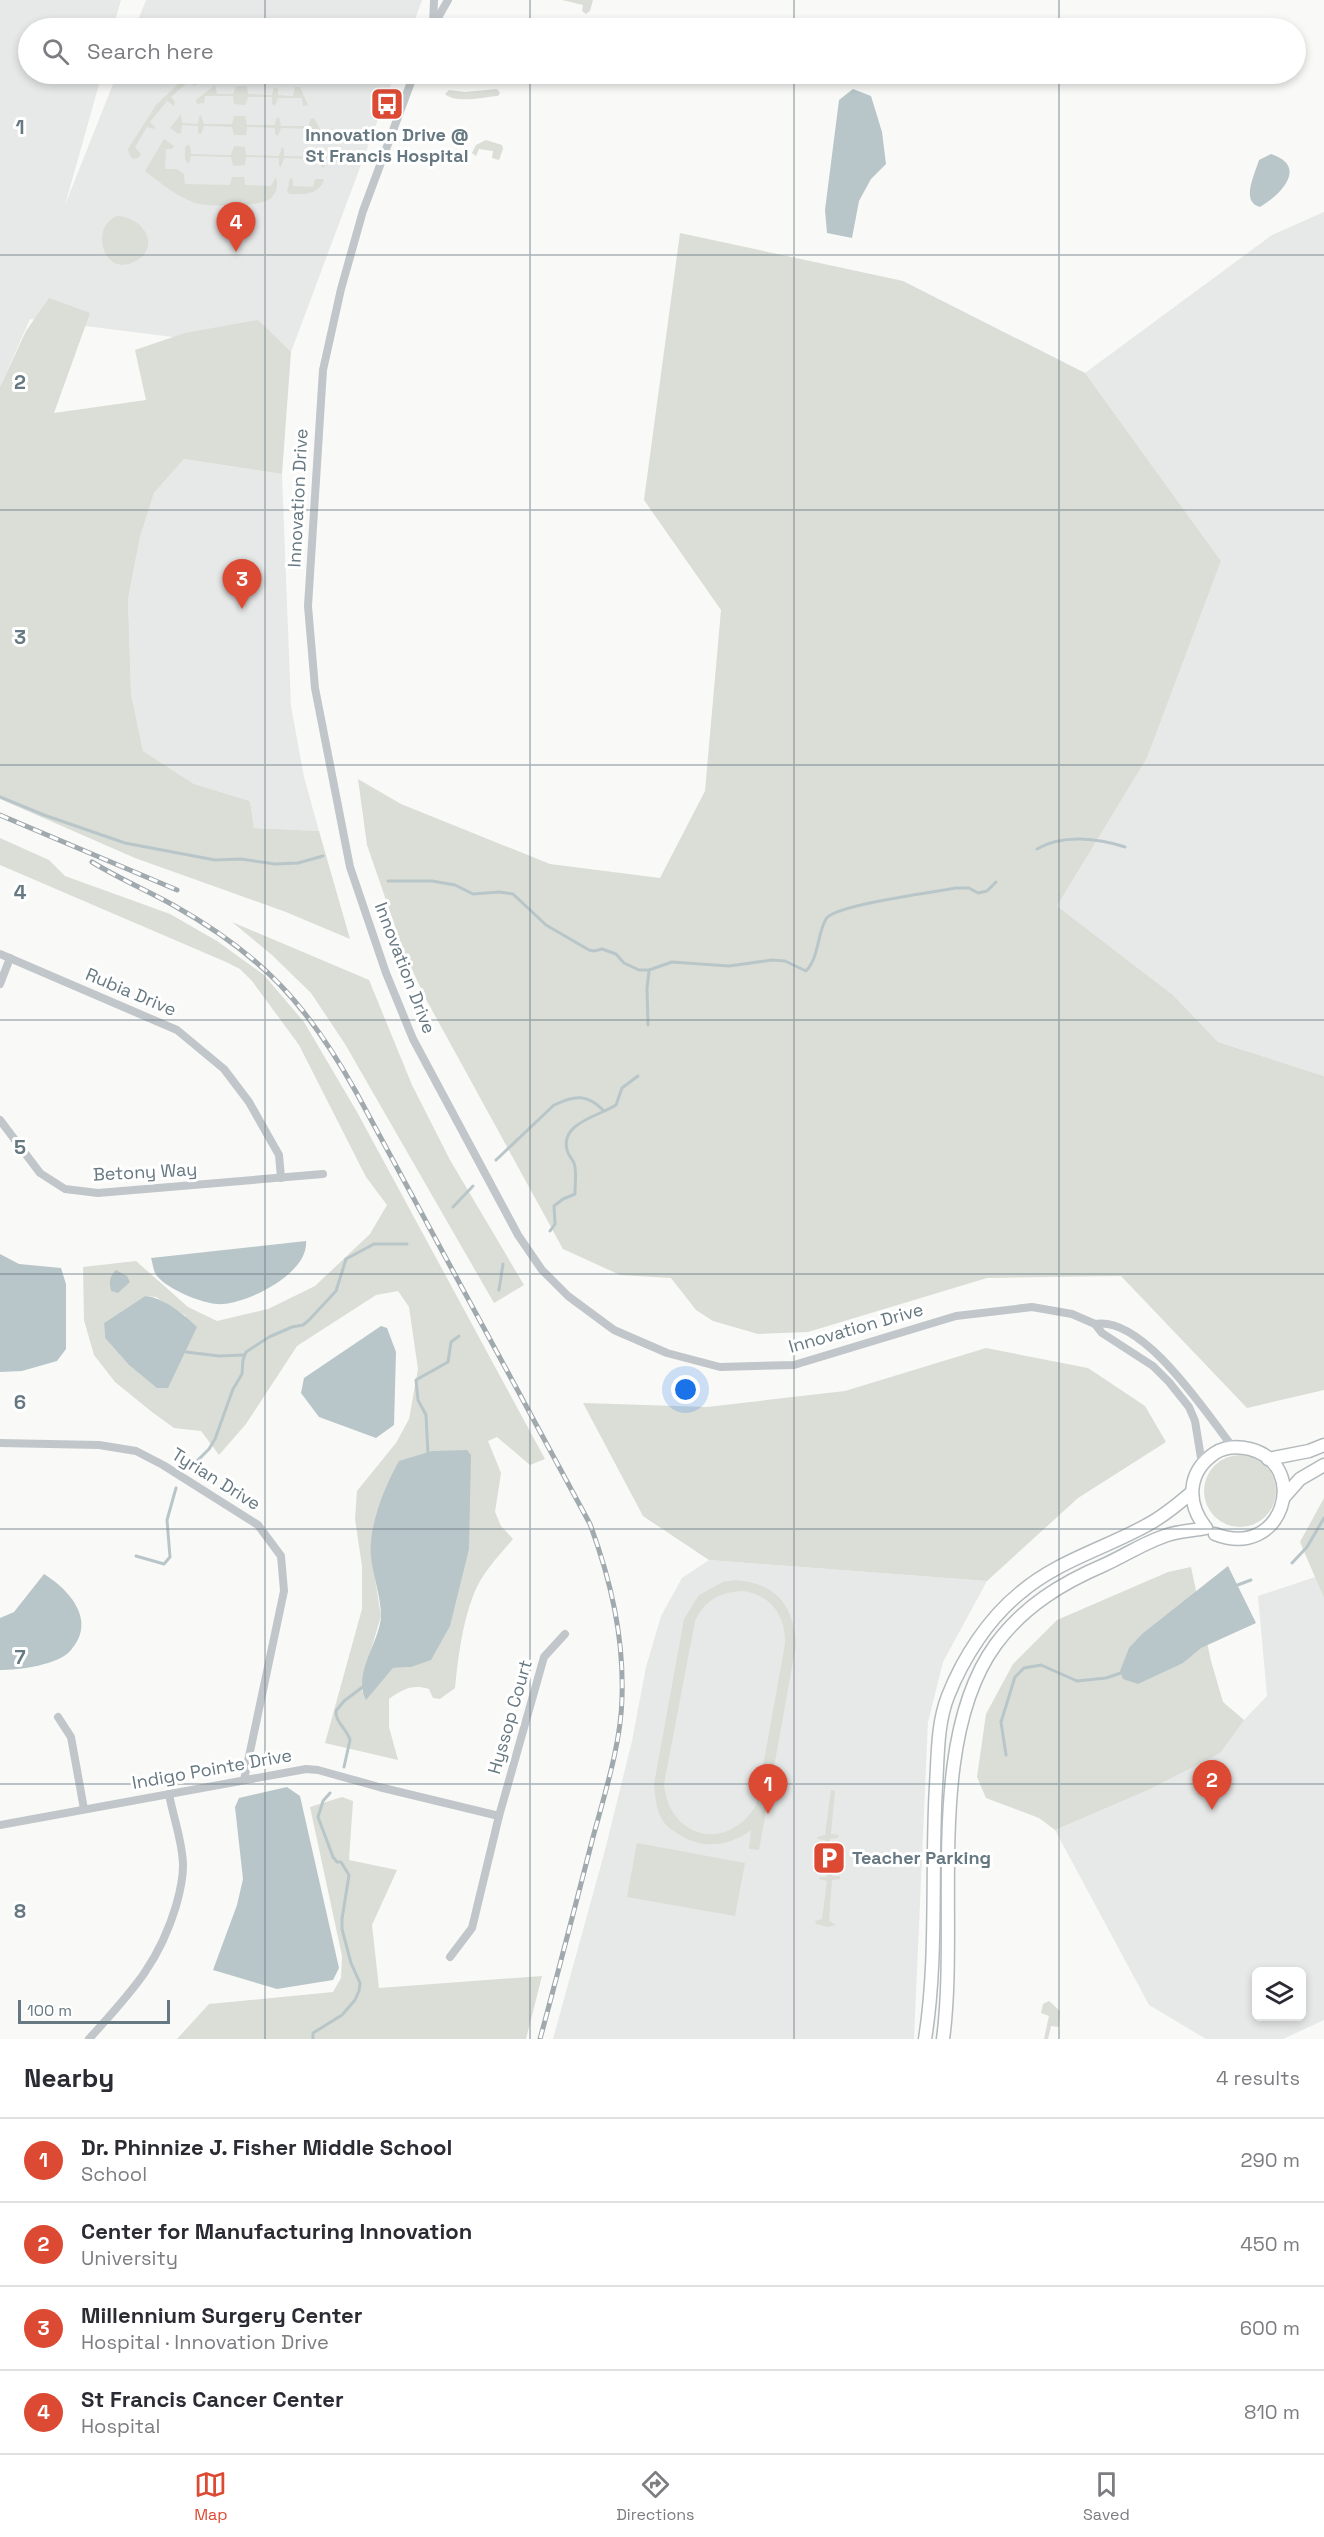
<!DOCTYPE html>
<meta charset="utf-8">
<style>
:root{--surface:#fff;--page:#f7f7f7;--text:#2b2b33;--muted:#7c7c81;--line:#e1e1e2;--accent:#dd4a34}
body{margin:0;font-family:"Space Grotesk",sans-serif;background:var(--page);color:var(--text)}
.controls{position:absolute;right:18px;bottom:18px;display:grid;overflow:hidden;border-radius:9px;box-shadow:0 3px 9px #0003}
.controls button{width:54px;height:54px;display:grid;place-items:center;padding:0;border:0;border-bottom:2px solid var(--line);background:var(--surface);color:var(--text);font:30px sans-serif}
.scale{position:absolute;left:18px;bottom:15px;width:152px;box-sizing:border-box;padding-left:6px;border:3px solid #667881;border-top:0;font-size:16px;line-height:21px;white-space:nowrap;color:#667881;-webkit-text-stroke:4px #fff;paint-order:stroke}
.you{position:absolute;left:686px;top:1390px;width:21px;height:21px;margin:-15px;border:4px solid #fff;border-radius:50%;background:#1a73e8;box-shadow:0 0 0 9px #1a73e833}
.badge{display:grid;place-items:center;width:39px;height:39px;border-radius:50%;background:var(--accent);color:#fff;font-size:20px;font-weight:700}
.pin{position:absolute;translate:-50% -50px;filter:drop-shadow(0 2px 3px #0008)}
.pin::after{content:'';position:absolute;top:32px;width:21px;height:18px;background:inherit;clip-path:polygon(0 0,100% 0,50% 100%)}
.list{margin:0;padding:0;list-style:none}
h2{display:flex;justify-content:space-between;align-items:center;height:78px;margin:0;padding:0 24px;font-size:26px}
h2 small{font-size:20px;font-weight:400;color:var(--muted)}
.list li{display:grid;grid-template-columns:39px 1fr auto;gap:18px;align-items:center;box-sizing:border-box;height:84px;padding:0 24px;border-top:2px solid var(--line)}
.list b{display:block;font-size:22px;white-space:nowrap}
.list p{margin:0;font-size:20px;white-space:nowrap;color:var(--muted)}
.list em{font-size:20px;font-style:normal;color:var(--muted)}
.icon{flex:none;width:33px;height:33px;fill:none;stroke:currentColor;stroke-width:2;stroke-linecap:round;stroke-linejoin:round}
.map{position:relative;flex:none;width:1324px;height:2039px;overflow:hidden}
.search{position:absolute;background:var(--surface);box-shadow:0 3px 9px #0003;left:18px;right:18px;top:18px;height:66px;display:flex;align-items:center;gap:15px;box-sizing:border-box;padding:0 21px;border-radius:33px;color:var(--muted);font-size:22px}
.sheet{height:414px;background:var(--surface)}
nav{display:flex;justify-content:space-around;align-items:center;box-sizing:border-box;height:84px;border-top:2px solid var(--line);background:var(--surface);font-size:16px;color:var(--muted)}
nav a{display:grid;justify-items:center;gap:3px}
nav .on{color:var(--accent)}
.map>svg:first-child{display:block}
</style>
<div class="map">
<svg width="1324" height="2039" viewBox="0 0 1324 2039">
<rect width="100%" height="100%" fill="#f9f9f7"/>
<!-- built -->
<g fill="#e7e9e8" fill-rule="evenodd">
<path d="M 0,0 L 121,0 L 113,28 L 28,28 L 28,74 L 102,74 L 65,205 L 117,74 L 395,74 L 291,352 L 30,319 L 0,387 Z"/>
<path d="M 146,0 L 422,0 L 412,28 L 135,28 Z"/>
<path d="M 1324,212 L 1324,1076 L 1218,1042 L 1173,995 L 1057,906 L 1147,758 L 1221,561 L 1085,373 L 1272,235 Z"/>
<path d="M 184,459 L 282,474 L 291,706 L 304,777 L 319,831 L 254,828 L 250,801 L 194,784 L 143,751 L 131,694 L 128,599 L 140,537 L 154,493 Z"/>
<path d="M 709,1560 L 987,1581 L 943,1662 L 928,1722 L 914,2039 L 553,2039 L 605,1850 L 632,1741 L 646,1667 L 661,1616 L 682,1578 Z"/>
<path d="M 1315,1577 L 1324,1598 L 1324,2020 L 1283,2039 L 1206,2039 L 1149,2005 L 1055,1830 L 1146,1791 L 1244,1720 L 1267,1696 L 1258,1596 ZM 1256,1972 L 1302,1972 L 1302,2016 L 1256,2016 Z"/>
</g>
<!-- green -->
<g fill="#daded6" fill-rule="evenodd">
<path d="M 562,0 L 593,0 L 590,11 L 586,14 L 582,11 L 583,5 Z"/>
<path d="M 189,74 L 198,74 L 198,84 L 194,86 L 189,81 L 171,97 L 175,102 L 174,106 L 167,101 L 150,122 L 156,129 L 147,127 L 135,147 L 141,154 L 138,158 L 133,159 L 129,154 L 128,149 L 156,105 Z"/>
<path d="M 215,85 L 217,94 L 233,94 L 236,86 L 247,86 L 248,94 L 272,95 L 274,87 L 278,89 L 278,95 L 293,96 L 295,87 L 300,87 L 308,105 L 303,106 L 302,98 L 278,98 L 275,106 L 272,104 L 272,97 L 248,97 L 245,105 L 234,104 L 233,96 L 205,96 L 204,103 L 197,104 L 196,100 Z"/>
<path d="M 497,89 L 500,93 L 498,96 C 483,97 456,104 445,94 L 449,90 L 465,92 Z"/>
<path d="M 181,114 L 182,123 L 198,124 L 199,117 L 201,115 L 204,124 L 232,124 L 234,116 L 245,116 L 247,125 L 275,125 L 276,119 L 279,117 L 281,126 L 309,126 L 310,119 L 314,118 L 323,135 L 314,137 L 313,129 L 281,128 L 278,136 L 275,134 L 275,128 L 247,127 L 246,135 L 234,135 L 232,127 L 204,126 L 201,134 L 198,133 L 198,126 L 182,125 L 181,133 L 178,134 L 170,128 Z"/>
<path d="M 164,139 L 174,146 L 172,149 L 166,149 L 165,169 L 177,169 L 184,174 L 185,184 L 230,185 L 232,177 L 244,177 L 245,185 L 271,186 L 275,178 L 277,180 C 277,186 277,192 272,197 C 263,208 209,207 195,203 C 178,197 159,182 145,171 Z"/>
<path d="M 486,140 L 502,145 L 503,149 L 499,160 L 492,158 L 493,151 L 479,149 L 476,156 L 472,153 L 476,145 Z"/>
<path d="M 188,145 L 190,146 L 191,154 L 231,155 L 234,146 L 245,147 L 246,155 L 279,156 L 282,147 L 284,149 L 284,156 L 325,157 L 327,149 L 331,153 L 324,168 L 321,166 L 321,159 L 284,158 L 281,167 L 279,165 L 279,158 L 246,157 L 245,165 L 233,166 L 231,157 L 191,156 L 189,164 L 185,160 L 185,147 Z"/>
<path d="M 290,178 L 293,180 L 293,186 L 313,187 L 315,179 L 323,179 L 324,181 C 316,196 304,194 290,194 L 287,192 Z"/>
<path d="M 117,216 C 134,216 153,232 147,249 C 145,255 140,259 134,262 C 102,277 90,226 117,216 Z"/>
<path d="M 680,233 L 903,281 L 1085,373 L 1221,561 L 1147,758 L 1057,906 L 1173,995 L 1218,1042 L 1324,1076 L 1324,1390 L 1247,1408 L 1121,1276 L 987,1278 L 808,1332 L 758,1334 L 713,1321 L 696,1310 L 671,1278 L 620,1275 L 563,1249 L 427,1001 L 405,955 L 367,845 L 358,779 L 401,804 L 550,864 L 660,878 L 705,791 L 721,610 L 644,500 Z"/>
<path d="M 49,298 L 90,313 L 54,413 L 146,400 L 135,350 L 185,333 L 258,320 L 291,352 L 282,474 L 184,459 L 154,493 L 140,537 L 128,599 L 131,694 L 143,751 L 194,784 L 250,801 L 254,828 L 319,831 L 350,939 L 286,912 L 135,858 L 0,799 L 0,387 L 26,331 Z"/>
<path d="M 0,838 L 49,860 L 65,876 L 170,914 L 217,941 L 264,975 L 304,1022 L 357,1112 L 545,1459 L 530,1465 L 497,1437 L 488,1441 L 501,1473 L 495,1512 L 501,1526 L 513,1539 C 498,1557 481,1574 473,1596 C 462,1625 458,1658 455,1688 L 440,1699 L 433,1698 L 429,1689 C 412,1684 403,1689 389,1699 L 389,1727 L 398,1760 L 325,1743 L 362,1609 L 362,1566 L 355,1519 L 357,1491 L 396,1443 L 409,1419 L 418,1369 L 409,1307 L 398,1291 L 376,1295 L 297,1346 L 246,1424 L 219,1455 L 201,1431 L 174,1428 L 152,1412 L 115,1382 L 94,1355 L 84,1320 L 83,1267 L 136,1261 L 188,1307 L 217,1321 L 268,1309 L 315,1286 L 370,1234 L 387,1205 L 366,1177 L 299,1045 L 252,981 L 240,969 L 226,962 L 0,865 ZM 145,1296 L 156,1297 L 186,1316 L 128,1364 L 105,1338 L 104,1323 ZM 468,1503 L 469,1549 L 411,1667 L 393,1668 L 362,1692 L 365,1670 L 381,1616 L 371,1554 L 377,1511 Z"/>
<path d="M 232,922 L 369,980 L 412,1085 L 450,1160 L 524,1285 L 494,1303 L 345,1044 L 311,993 L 272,955 Z"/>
<path d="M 986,1348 L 1088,1368 L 1145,1406 L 1166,1442 L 1078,1498 L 987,1581 L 709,1560 L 643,1516 L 583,1403 L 707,1407 L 845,1391 Z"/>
<circle cx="1240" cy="1491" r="36"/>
<path d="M 1324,1498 L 1324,1598 L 1300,1542 Z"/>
<path d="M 1191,1567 L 1211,1661 L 1223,1702 L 1244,1720 L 1220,1753 L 1146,1791 L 1055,1830 L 1039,1818 L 986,1798 L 977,1777 L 986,1714 L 1013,1664 L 1057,1620 L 1168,1572 Z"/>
<path d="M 735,1580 C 776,1583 794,1605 796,1645 L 759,1850 L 749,1849 L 751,1830 C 728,1847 701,1850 677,1833 C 672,1830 666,1826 663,1821 C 656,1810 655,1796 654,1784 L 684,1619 L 699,1595 L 723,1582 ZM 743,1591 C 771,1595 786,1616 785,1644 L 756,1805 C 728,1853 669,1839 664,1784 L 695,1621 C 705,1600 720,1592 743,1591 Z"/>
<path d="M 831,1790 L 835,1791 L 831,1834 L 839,1835 L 838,1838 L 830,1839 L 832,1876 L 840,1876 L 840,1879 L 832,1880 L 829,1921 L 836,1925 L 828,1927 L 816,1924 L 815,1921 L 822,1919 L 827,1881 L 819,1879 L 820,1877 L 827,1877 L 825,1840 L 818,1839 L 817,1837 L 825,1835 Z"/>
<path d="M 342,1797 L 353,1801 L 349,1860 L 397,1870 L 372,1925 L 379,1988 L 542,1976 L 526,2039 L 177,2039 L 209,2004 L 333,1992 L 341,1978 L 342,1956 L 310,1807 Z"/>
<path d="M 637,1843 L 745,1863 L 735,1916 L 627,1897 Z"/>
<path d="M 1049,2001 L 1060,2011 L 1059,2027 L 1051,2026 L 1048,2039 L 1044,2039 L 1049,2016 L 1041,2013 L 1043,2004 Z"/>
</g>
<!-- water -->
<g fill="#b9c6c9">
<path d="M 853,89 L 871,96 L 882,132 L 886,164 L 871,179 L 859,201 L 852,238 L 827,233 L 825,210 L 839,100 Z"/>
<path d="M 1271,154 C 1308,166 1282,194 1260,207 C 1240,202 1255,174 1259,160 Z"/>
<path d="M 306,1241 C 309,1273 250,1302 223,1304 C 206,1306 167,1289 157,1276 C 153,1271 153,1264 151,1258 Z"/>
<path d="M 0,1254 L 19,1264 L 61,1268 L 66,1284 L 66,1349 L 57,1361 L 22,1371 L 0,1372 Z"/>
<path d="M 116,1270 L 127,1276 L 130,1282 L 118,1293 L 111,1291 C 109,1282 109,1277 116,1270 Z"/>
<path d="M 145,1296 C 165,1298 183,1314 197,1327 L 168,1388 L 157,1388 L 128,1364 L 105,1338 L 104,1323 Z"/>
<path d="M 381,1326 L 387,1328 L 396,1352 L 394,1425 L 376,1438 L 319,1417 L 301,1393 L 304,1378 Z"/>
<path d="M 467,1450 L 471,1455 L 469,1549 L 450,1626 L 431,1660 L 411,1667 L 393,1668 L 366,1700 C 352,1674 380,1642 381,1616 C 381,1597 373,1576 371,1557 C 368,1526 385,1486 399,1461 L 432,1451 Z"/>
<path d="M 1228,1566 L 1256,1623 L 1201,1648 L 1183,1663 L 1138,1684 L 1123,1679 L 1120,1671 L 1129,1648 L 1142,1634 Z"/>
<path d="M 44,1574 C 70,1590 97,1621 71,1650 C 59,1665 19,1670 0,1670 L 0,1618 L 14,1612 Z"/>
<path d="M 287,1787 L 300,1796 L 339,1968 L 333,1980 L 277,1989 L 213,1970 L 237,1905 L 243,1879 L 235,1807 L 239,1798 Z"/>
</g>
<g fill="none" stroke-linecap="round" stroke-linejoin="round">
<!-- stream -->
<g stroke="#b9c6c9" stroke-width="3">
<path d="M 0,797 L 44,815 L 125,843 L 215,860 L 241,859 L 275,864 L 298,863 L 323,856"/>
<path d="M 1037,849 C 1062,834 1098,838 1125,847"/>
<path d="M 388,881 L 432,881 L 455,885 L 473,894 L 499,892 L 513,894 L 546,925 L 589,950 L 594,951 L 602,949 L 616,954 L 624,963 L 639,970 L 649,970 L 672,962 L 729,966 L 772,960 L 785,961 L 806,971 C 819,958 817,934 826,919 C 833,905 936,892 956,888 L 969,888 L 978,893 L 987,891 L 996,882"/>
<path d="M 648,1025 L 647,988 L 649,971"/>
<path d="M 496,1160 L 554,1105 C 575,1095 587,1094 603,1110"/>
<path d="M 453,1207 L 473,1186"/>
<path d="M 550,1231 L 555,1224 L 554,1206 L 563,1199 L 575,1194 L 575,1192 C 575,1183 577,1171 574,1163 C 572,1158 568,1155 567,1150 C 560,1123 599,1116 616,1105 L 622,1088 L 638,1076"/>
<path d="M 499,1290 L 503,1264"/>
<path d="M 186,1352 L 219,1356 L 244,1355"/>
<path d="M 428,1454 L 426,1415 L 418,1400 L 416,1380 L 448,1362 L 451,1342 L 459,1336"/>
<path d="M 188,1470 L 209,1449 L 215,1439 L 233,1389 L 242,1374 L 243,1360 L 246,1352 L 269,1337 L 292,1327 L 303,1325 L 309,1320 L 336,1291 L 346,1259 L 374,1244 L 407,1244"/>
<path d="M 136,1556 L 164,1564 L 170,1557 L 167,1520 L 176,1488"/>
<path d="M 1292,1563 L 1307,1547 L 1324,1518"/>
<path d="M 1235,1586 L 1251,1580"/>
<path d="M 1006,1755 L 1001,1722 L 1015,1677 L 1024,1668 L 1041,1665 L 1077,1681 L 1106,1678 L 1124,1672"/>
<path d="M 344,1767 L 350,1740 C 347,1729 335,1722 336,1711 L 344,1701 L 364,1686"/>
<path d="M 313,2039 L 313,2033 L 342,2015 L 355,2000 L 359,1991 L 360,1983 L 351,1963 L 342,1929 L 342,1919 L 349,1875 L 341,1862 L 337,1862 L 333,1857 L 318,1817 L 323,1801 L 330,1793"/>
</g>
<!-- secondary casing -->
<g stroke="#b3babd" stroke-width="15">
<g id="secondary">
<path d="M 1268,1459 L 1309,1451 L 1324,1445"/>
<path d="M 1284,1497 L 1300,1479 L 1324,1465"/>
<path d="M 925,2039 C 938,1958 931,1868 936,1786 C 938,1756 937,1724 948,1696 C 963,1658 988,1619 1020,1593 C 1057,1561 1106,1548 1147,1525 C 1164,1516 1177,1505 1191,1493"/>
<path d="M 943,2039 C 959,1922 924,1742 996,1644 C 1024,1606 1062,1583 1104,1565 C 1124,1556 1142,1544 1162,1537 C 1175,1531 1192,1531 1206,1528 C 1186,1503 1187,1472 1215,1453 C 1226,1446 1237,1446 1250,1449 C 1311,1465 1283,1561 1215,1534"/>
</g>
</g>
<!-- street -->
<g stroke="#c0c6c9" stroke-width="8">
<path d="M 433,26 L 434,0"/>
<path d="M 432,28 L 448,0"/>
<path d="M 414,74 L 363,211 L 341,289 L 323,370 L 308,606 L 315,688 L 350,867 L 386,973 L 413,1039 L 518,1235 L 542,1270 L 568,1296 L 614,1330 L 667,1353 L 720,1367 L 794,1365 L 956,1316 L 1032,1307 L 1072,1314 L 1095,1324 L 1102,1333 L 1153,1366 L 1169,1382 L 1189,1407 L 1195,1421 L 1202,1464"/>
<path d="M 0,954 L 177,1030 L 224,1069 L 249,1102 L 279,1155 L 281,1178"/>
<path d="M 0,984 L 10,958"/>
<path d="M 0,1120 L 40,1173 L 65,1189 L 98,1193 L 323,1174"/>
<path d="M 1095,1324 C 1143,1315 1206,1413 1232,1446"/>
<path d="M 0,1443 L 99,1445 L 136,1451 L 163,1465 L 258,1525 L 281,1556 L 284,1591 L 244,1780"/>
<path d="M 58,1717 L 71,1737 L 84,1809"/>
<path d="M 0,1825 L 306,1769 L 318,1770 L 379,1787 L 499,1816"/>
<path d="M 450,1957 L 472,1928 L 499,1816 L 544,1657 L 565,1634"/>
<path d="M 89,2039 C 129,1994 158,1966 176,1906 C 180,1892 183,1880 183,1866 C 183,1842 173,1817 169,1794"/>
</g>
<!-- secondary -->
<use href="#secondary" stroke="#fff" stroke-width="12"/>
<!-- rail casing -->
<g stroke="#a0a9ad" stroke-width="5">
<g id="rail">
<path d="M 0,815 L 177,890"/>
<path d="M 92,862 C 118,878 146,890 173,905 C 262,955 307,1004 356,1092 L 590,1524 C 611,1581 624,1637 622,1698 C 621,1744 604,1796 592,1841 C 575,1907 558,1973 540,2039"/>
</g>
</g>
<!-- rail -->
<use href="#rail" stroke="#fff" stroke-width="3" stroke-dasharray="9" stroke-linecap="butt"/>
</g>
<!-- grid -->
<path fill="none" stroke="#667881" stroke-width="1.5" stroke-opacity="0.55" d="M 265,0 L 265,28M 530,0 L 530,28M 794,0 L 794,28M 1059,0 L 1059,28M 265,74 L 265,2039M 530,74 L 530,2039M 794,74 L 794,2039M 1059,74 L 1059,2039M 0,255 L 1324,255M 0,510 L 1324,510M 0,765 L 1324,765M 0,1020 L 1324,1020M 0,1274 L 1324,1274M 0,1529 L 1324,1529M 0,1784 L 1324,1784"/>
<!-- icons -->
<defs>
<g id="bus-square" transform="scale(1.725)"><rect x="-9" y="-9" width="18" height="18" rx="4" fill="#dd4a34" stroke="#fff"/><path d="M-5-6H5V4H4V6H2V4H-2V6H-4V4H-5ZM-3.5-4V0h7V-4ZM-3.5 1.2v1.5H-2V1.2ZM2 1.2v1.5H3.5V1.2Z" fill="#fff"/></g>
<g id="parking-square" transform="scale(1.725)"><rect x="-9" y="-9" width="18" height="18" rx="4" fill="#dd4a34" stroke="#fff"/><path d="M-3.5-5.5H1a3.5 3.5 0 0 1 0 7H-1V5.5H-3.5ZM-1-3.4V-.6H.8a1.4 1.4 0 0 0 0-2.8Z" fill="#fff"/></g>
</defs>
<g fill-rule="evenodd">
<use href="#bus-square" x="387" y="104"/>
<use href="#parking-square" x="829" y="1858"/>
</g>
<g text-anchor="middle" stroke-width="6" stroke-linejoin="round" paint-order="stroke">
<!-- poi labels -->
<g font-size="18" font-weight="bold" fill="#667881" stroke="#fff">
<text x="387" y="141">Innovation Drive @<tspan x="387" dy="21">St Francis Hospital</tspan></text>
<text x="852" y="1864" text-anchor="start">Teacher Parking</text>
</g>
<!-- street labels -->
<g font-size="18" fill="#667881" stroke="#fff">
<text transform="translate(298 498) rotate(-87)" y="6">Innovation Drive</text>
<text transform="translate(405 968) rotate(69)" y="6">Innovation Drive</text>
<text transform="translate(131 992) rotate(23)" y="6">Rubia Drive</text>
<text transform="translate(145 1172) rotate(-3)" y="6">Betony Way</text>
<text transform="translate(856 1328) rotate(-16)" y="6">Innovation Drive</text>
<text transform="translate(216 1479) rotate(32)" y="6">Tyrian Drive</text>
<text transform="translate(510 1717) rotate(-74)" y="6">Hyssop Court</text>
<text transform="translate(212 1769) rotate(-10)" y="6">Indigo Pointe Drive</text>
</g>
</g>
<g font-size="20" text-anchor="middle" font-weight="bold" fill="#667881" stroke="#fff" stroke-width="6" stroke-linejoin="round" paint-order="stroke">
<text x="20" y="134">1</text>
<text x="20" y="389">2</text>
<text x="20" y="644">3</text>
<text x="20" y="899">4</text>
<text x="20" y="1154">5</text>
<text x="20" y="1409">6</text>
<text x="20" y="1664">7</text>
<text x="20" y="1918">8</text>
</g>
</svg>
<div class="controls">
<button><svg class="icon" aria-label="layers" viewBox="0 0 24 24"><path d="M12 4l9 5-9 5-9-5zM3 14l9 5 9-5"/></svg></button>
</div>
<div class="scale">100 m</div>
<div class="you"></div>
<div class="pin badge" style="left:768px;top:1814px">1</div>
<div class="pin badge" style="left:1212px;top:1810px">2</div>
<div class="pin badge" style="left:242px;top:609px">3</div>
<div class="pin badge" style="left:236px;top:252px">4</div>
<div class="search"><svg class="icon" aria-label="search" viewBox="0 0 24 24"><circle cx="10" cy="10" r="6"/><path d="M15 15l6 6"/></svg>Search here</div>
</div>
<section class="sheet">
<h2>Nearby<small>4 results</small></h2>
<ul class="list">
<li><span class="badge">1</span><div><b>Dr. Phinnize J. Fisher Middle School</b><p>School</p></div><em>290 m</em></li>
<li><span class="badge">2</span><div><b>Center for Manufacturing Innovation</b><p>University</p></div><em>450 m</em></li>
<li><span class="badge">3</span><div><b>Millennium Surgery Center</b><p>Hospital · Innovation Drive</p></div><em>600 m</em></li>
<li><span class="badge">4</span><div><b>St Francis Cancer Center</b><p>Hospital</p></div><em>810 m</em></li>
</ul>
</section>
<nav>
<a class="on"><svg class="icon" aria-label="map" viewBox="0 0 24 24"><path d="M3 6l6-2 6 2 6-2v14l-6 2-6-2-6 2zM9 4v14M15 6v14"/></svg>Map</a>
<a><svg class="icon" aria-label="directions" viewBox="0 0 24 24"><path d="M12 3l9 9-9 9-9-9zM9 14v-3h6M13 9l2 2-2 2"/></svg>Directions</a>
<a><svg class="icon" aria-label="saved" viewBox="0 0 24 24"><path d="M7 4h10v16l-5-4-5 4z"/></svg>Saved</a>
</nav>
